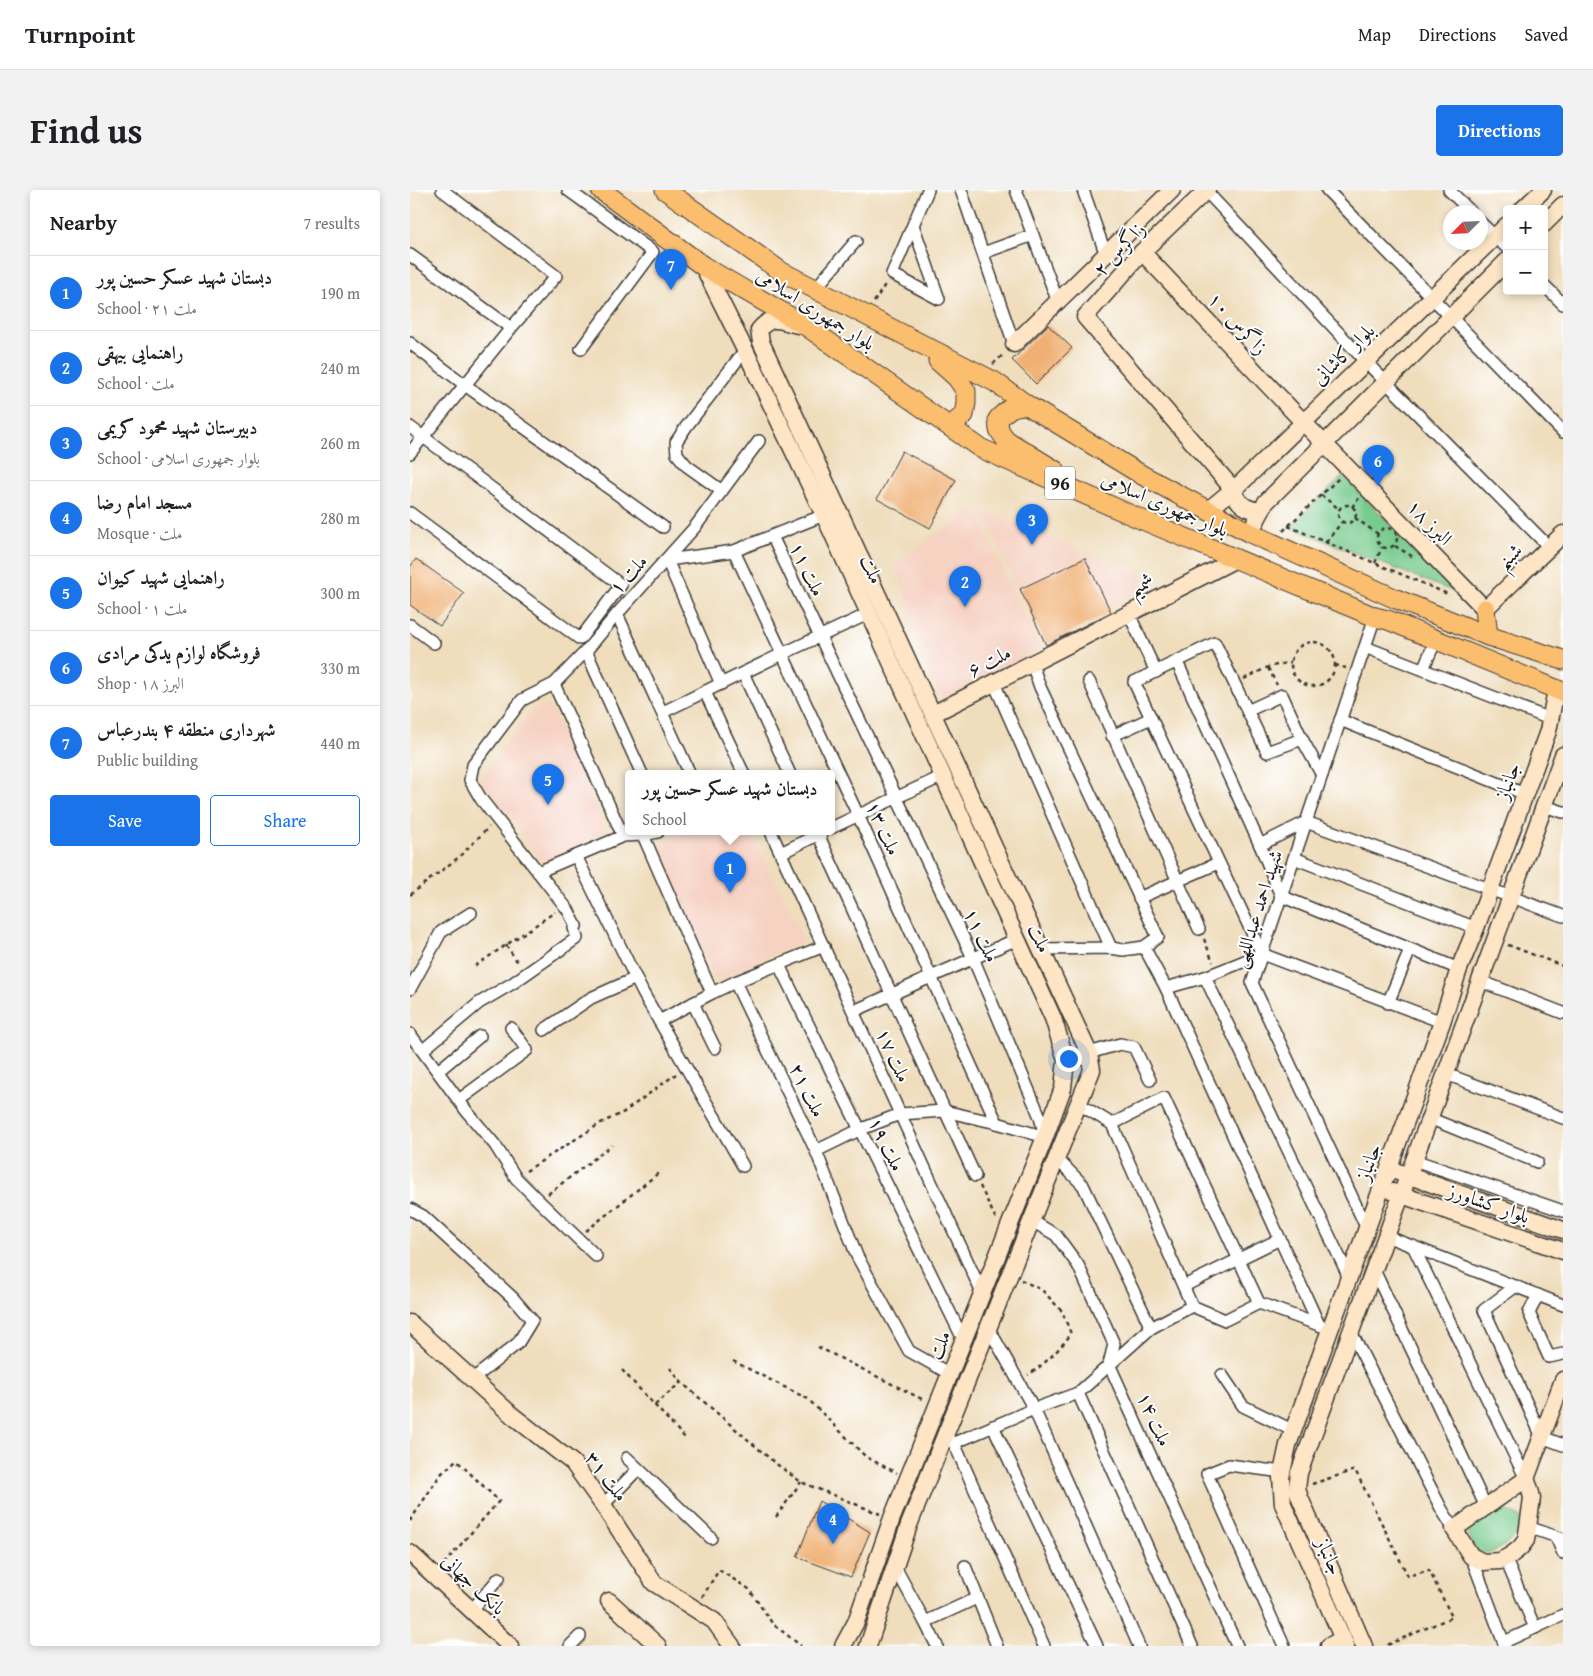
<!DOCTYPE html>
<meta charset="utf-8">
<style>
:root{--surface:#fff;--page:#f2f2f2;--text:#202124;--muted:#757577;--line:#e0e0e0;--accent:#1a73e8}
body{margin:0;font-family:"Gentium Book Plus",Amiri,serif;background:var(--page);color:var(--text)}
.controls{position:absolute;right:15px;top:15px;display:grid;overflow:hidden;border-radius:5px;box-shadow:0 2px 8px #0003}
.controls button{width:45px;height:45px;display:grid;place-items:center;padding:0;border:0;border-bottom:1px solid var(--line);background:var(--surface);color:var(--text);font:25px sans-serif}
.compass{position:absolute;left:1033px;top:15px;width:45px;height:45px;border-radius:50%;background:var(--surface);box-shadow:0 2px 8px #0003;rotate:246deg}
.you{position:absolute;left:658px;top:868px;width:18px;height:18px;margin:-12px;border:4px solid #fff;border-radius:50%;background:#1a73e8;box-shadow:0 0 0 8px #1a73e833}
.badge{display:grid;place-items:center;width:32px;height:32px;border-radius:50%;background:var(--accent);color:#fff;font-size:16px;font-weight:700}
.pin{position:absolute;translate:-50% -41px;filter:drop-shadow(0 1px 2px #0008)}
.pin::after{content:'';position:absolute;top:26px;width:18px;height:15px;background:inherit;clip-path:polygon(0 0,100% 0,50% 100%)}
.popup{position:absolute;left:215px;top:580px;width:210px;height:65px;box-sizing:border-box;display:grid;place-content:center;border-radius:5px;background:var(--surface);filter:drop-shadow(0 1px 4px #0005);font-size:16px;white-space:nowrap;color:var(--muted)}
.popup b{font-size:19px;color:var(--text)}
.popup::after{content:'';position:absolute;left:50%;top:100%;margin-left:-10px;border:10px solid transparent;border-top-color:var(--surface)}
.list{margin:0;padding:0;list-style:none}
h2{display:flex;justify-content:space-between;align-items:center;height:65px;margin:0;padding:0 20px;font-size:21px}
h2 small{font-size:16px;font-weight:400;color:var(--muted)}
.list li{display:grid;grid-template-columns:32px 1fr auto;gap:15px;align-items:center;box-sizing:border-box;height:75px;padding:0 20px;border-top:1px solid var(--line)}
.list b{display:block;font-size:19px;white-space:nowrap}
.list p{margin:0;font-size:16px;white-space:nowrap;color:var(--muted)}
.list em{font-size:16px;font-style:normal;color:var(--muted)}
.actions{display:flex;gap:10px;padding:15px 20px}
.actions a{flex:1;padding:11px 0;border:1px solid var(--accent);border-radius:5px;text-align:center;font-size:18px;color:var(--accent)}
.actions .main{background:var(--accent);color:#fff}
.map{position:relative;flex:none;width:1153px;height:1456px;overflow:hidden;border-radius:5px}
header{display:flex;align-items:center;gap:30px;box-sizing:border-box;height:70px;padding:0 25px;background:var(--surface);border-bottom:1px solid var(--line)}
header strong{font-size:24px}
nav{display:flex;gap:28px;margin-inline-start:auto;font-size:18px}
.intro{display:flex;align-items:center;justify-content:space-between;box-sizing:border-box;height:120px;padding:0 30px}
h1{margin:0;font-size:35px}
.button{padding:12px 22px;border-radius:5px;background:var(--accent);color:#fff;font-size:18px;font-weight:700}
main{display:flex;gap:30px;padding:0 30px}
aside{flex:1;background:var(--surface);border-radius:5px;box-shadow:0 2px 8px #0003}
.map>svg:first-child{display:block}
</style>
<header>
<strong>Turnpoint</strong>
<nav><a>Map</a><a>Directions</a><a>Saved</a></nav>
</header>
<div class="intro"><h1>Find us</h1><a class="button">Directions</a></div>
<main>
<aside>
<h2>Nearby<small>7 results</small></h2>
<ul class="list">
<li><span class="badge">1</span><div><b>دبستان شهید عسکر حسین پور</b><p>School · ملت ۲۱</p></div><em>190 m</em></li>
<li><span class="badge">2</span><div><b>راهنمایی بیهقی</b><p>School · ملت</p></div><em>240 m</em></li>
<li><span class="badge">3</span><div><b>دبیرستان شهید محمود کریمی</b><p>School · بلوار جمهوری اسلامی</p></div><em>260 m</em></li>
<li><span class="badge">4</span><div><b>مسجد امام رضا</b><p>Mosque · ملت</p></div><em>280 m</em></li>
<li><span class="badge">5</span><div><b>راهنمایی شهید کیوان</b><p>School · ملت ۱</p></div><em>300 m</em></li>
<li><span class="badge">6</span><div><b>فروشگاه لوازم یدکی مرادی</b><p>Shop · البرز ۱۸</p></div><em>330 m</em></li>
<li><span class="badge">7</span><div><b>شهرداری منطقه ۴ بندرعباس</b><p>Public building</p></div><em>440 m</em></li>
</ul>
<div class="actions"><a class="main">Save</a><a>Share</a></div>
</aside>
<div class="map">
<svg width="1153" height="1456" viewBox="0 0 1153 1456">
<rect width="100%" height="100%" fill="#fff"/>
<filter id="ink" filterUnits="userSpaceOnUse"><feTurbulence type="fractalNoise" baseFrequency=".02" numOctaves="2"/><feDisplacementMap in="SourceGraphic" scale="10" xChannelSelector="R" yChannelSelector="G"/><feConvolveMatrix kernelMatrix="1 2 1 2 8 2 1 2 1" color-interpolation-filters="sRGB"/></filter>
<filter id="wash" filterUnits="userSpaceOnUse"><feTurbulence type="fractalNoise" baseFrequency=".0096" numOctaves="4" result="noise"/><feDisplacementMap in="SourceGraphic" scale="20" xChannelSelector="R" yChannelSelector="G"/><feGaussianBlur stdDeviation="1.12" result="paint"/><feColorMatrix in="noise" values="0 0 0 0 0 0 0 0 0 0 0 0 0 0 0 0 0 1.4 0 .05"/><feComposite in="paint" operator="in"/></filter>
<g filter="url(#wash)">
<rect width="100%" height="100%" fill="#efddbc"/>
<!-- built -->
<g fill="#f6d2c3">
<path d="M 564,317 L 631,459 L 530,510 L 485,375 Z"/>
<path d="M 571,319 L 743,390 L 636,460 Z"/>
<path d="M 141,517 L 197,642 L 132,672 L 71,589 L 122,518 Z"/>
<path d="M 275,642 L 340,642 L 395,751 L 305,790 L 249,654 Z"/>
</g>
<!-- green -->
<g fill="#78cb8e" stroke="#4a7455">
<path d="M 933,286 L 1047,403 L 880,337 Z"/>
<path d="M 1092,1318 L 1110,1327 L 1109,1342 L 1097,1354 L 1080,1363 L 1067,1361 L 1058,1343 L 1066,1335 Z"/>
</g>
<g id="blocks">
<!-- building -->
<g fill="#f0b073">
<path d="M 638,135 L 662,158 L 626,194 L 602,170 Z"/>
<path d="M 492,261 L 546,290 L 520,338 L 467,309 Z"/>
<path d="M 675,368 L 701,422 L 636,455 L 610,399 Z"/>
<path d="M 6,369 L 54,403 L 30,436 L 0,415 L 0,377 Z"/>
<path d="M 409,1311 L 460,1342 L 441,1387 L 387,1367 Z"/>
</g>
</g>
</g>
<g filter="url(#ink)">
<use href="#blocks" fill-opacity="0" stroke="#3c3934" stroke-width="1"/>
<g fill="none" stroke-linecap="round" stroke-linejoin="round">
<!-- street casing -->
<g stroke="#3c3934" stroke-width="14">
<g id="street">
<path d="M 158,0 L 243,62 L 171,159"/>
<path d="M 551,0 L 604,154"/>
<path d="M 606,0 L 648,112"/>
<path d="M 673,0 L 696,65"/>
<path d="M 917,0 L 1153,242"/>
<path d="M 1039,0 L 1061,22"/>
<path d="M 796,1 L 956,172 L 1139,357"/>
<path d="M 1070,32 L 1097,58"/>
<path d="M 503,35 L 529,109 L 482,84 L 518,0"/>
<path d="M 573,63 L 623,45"/>
<path d="M 0,65 L 101,138"/>
<path d="M 1134,95 L 1153,114"/>
<path d="M 405,99 L 446,51"/>
<path d="M 0,153 L 55,195 L 253,337"/>
<path d="M 0,237 L 211,395 L 170,449 L 0,323"/>
<path d="M 0,263 L 101,138 L 146,86 L 32,0"/>
<path d="M 312,301 L 277,276 L 267,264 L 266,252 L 276,237 L 335,160"/>
<path d="M 362,346 L 563,768 L 630,927 L 635,947 L 587,933 L 534,921 L 490,924 L 449,940 L 406,961"/>
<path d="M 324,361 L 448,625 L 587,933"/>
<path d="M 207,424 L 280,584"/>
<path d="M 719,424 L 746,482"/>
<path d="M 0,435 L 24,453"/>
<path d="M 955,457 L 1140,529"/>
<path d="M 176,461 L 232,584"/>
<path d="M 767,472 L 850,655 L 871,706 L 1049,779"/>
<path d="M 622,474 L 630,497 L 748,747 L 734,757"/>
<path d="M 1013,479 L 1026,450"/>
<path d="M 333,483 L 380,584"/>
<path d="M 679,491 L 789,739"/>
<path d="M 584,493 L 701,758"/>
<path d="M 144,494 L 213,646"/>
<path d="M 311,494 L 257,370 L 324,361 L 414,325"/>
<path d="M 295,502 L 334,584"/>
<path d="M 837,521 L 872,505 L 892,549"/>
<path d="M 253,522 L 372,464 L 458,424"/>
<path d="M 930,530 L 1115,604"/>
<path d="M 702,546 L 741,528"/>
<path d="M 1134,616 L 1153,622"/>
<path d="M 421,638 L 533,586"/>
<path d="M 361,642 L 572,1103"/>
<path d="M 407,642 L 565,986"/>
<path d="M 233,645 L 302,803 L 325,792 L 406,961 L 447,1066 L 499,1161 L 540,1184"/>
<path d="M 850,655 L 896,632 L 1153,726"/>
<path d="M 371,663 L 413,642"/>
<path d="M 166,666 L 233,803 L 333,976"/>
<path d="M 884,668 L 1066,738"/>
<path d="M 128,682 L 213,646 L 233,645 L 248,642"/>
<path d="M 729,708 L 808,673"/>
<path d="M 631,759 L 701,758 L 713,760 L 734,757 L 756,798 L 795,787 L 852,764"/>
<path d="M 852,764 L 724,492 L 805,453 L 857,562 L 892,549 L 912,585"/>
<path d="M 852,764 L 1032,832"/>
<path d="M 369,775 L 553,1149"/>
<path d="M 795,787 L 939,1087"/>
<path d="M 1070,791 L 1153,823"/>
<path d="M 325,792 L 414,756"/>
<path d="M 756,798 L 909,1135 L 912,1136"/>
<path d="M 0,799 L 31,742 L 61,723"/>
<path d="M 283,813 L 305,858"/>
<path d="M 978,813 L 1000,760"/>
<path d="M 444,821 L 607,749"/>
<path d="M 249,831 L 302,803"/>
<path d="M 134,840 L 181,808 L 226,788"/>
<path d="M 0,844 L 58,923 L 85,955 L 106,988 L 129,1011 L 186,1066"/>
<path d="M 13,860 L 69,813 L 103,793 L 167,748 L 164,738 L 166,736 L 158,720 L 71,609 L 60,590 L 63,575 L 112,510 L 144,494 L 176,461 L 207,424 L 285,337 L 349,251"/>
<path d="M 679,863 L 710,854 L 724,857 L 740,890"/>
<path d="M 28,881 L 70,846"/>
<path d="M 1036,884 L 1153,928"/>
<path d="M 49,910 L 117,860 L 101,838"/>
<path d="M 669,914 L 702,934 L 782,1116"/>
<path d="M 1019,928 L 1127,972"/>
<path d="M 702,934 L 754,908 L 849,1113"/>
<path d="M 647,969 L 673,995 L 741,1138"/>
<path d="M 1004,970 L 1153,1021"/>
<path d="M 0,1019 L 13,1026 L 103,1108 L 122,1130 L 108,1153 L 63,1189"/>
<path d="M 622,1031 L 646,1045 L 668,1075 L 704,1154 L 699,1174 L 827,1456"/>
<path d="M 957,1039 L 842,793 L 965,427"/>
<path d="M 976,1046 L 1153,1115"/>
<path d="M 1003,1056 L 1116,1289"/>
<path d="M 964,1080 L 1076,1317"/>
<path d="M 774,1096 L 870,1049"/>
<path d="M 1106,1096 L 1074,1120 L 1132,1247 L 1153,1255"/>
<path d="M 1128,1105 L 1119,1123 L 1139,1167 L 1153,1164"/>
<path d="M 578,1137 L 624,1219 L 729,1456"/>
<path d="M 941,1142 L 1032,1320 L 1044,1339"/>
<path d="M 812,1185 L 833,1216 L 884,1241"/>
<path d="M 668,1203 L 782,1456"/>
<path d="M 583,1236 L 687,1456"/>
<path d="M 534,1247 L 544,1253 L 624,1219 L 668,1203 L 741,1138 L 782,1116 L 815,1130 L 849,1113 L 909,1135"/>
<path d="M 544,1253 L 634,1456"/>
<path d="M 217,1268 L 301,1348"/>
<path d="M 872,1282 L 819,1275 L 797,1284 L 874,1456"/>
<path d="M 193,1315 L 228,1279"/>
<path d="M 1118,1337 L 1153,1349"/>
<path d="M 1146,1347 L 1153,1363"/>
<path d="M 1061,1366 L 1095,1456"/>
<path d="M 1095,1368 L 1125,1438"/>
<path d="M 555,1376 L 587,1456"/>
<path d="M 485,1377 L 515,1432"/>
<path d="M 61,1421 L 89,1388"/>
<path d="M 1094,1452 L 1153,1425"/>
<path d="M 160,1456 L 170,1446"/>
<path d="M 527,1456 L 515,1432 L 567,1408"/>
</g>
</g>
<!-- secondary casing -->
<g stroke="#3c3934" stroke-width="19">
<g id="secondary">
<path d="M 797,0 L 732,62 L 675,127 L 823,299 C 827,314 837,321 852,320"/>
<path d="M 1113,19 L 1133,0"/>
<path d="M 1134,34 L 1153,15"/>
<path d="M 732,62 L 894,233 L 1075,419 L 1153,344"/>
<path d="M 293,76 L 335,160 L 414,325 L 643,828 L 656,870 L 653,898 L 635,947 L 482,1328 L 446,1432 L 433,1456"/>
<path d="M 388,135 C 370,131 362,124 349,140 L 351,152 L 679,863 L 682,880 L 499,1335 L 458,1456"/>
<path d="M 604,154 L 762,0"/>
<path d="M 797,321 L 831,293 L 1097,35"/>
<path d="M 840,343 L 856,312 L 1097,71"/>
<path d="M 523,524 L 826,369"/>
<path d="M 988,982 L 1153,1040"/>
<path d="M 983,1002 L 1153,1061"/>
<path d="M 0,1133 L 103,1226 L 163,1273 L 193,1315 L 244,1393 L 304,1431 L 322,1456"/>
<path d="M 1116,1289 L 1120,1299 L 1122,1308 L 1118,1337 L 1116,1350 L 1110,1358 L 1101,1365 L 1090,1371 L 1073,1372 L 1061,1366 L 1044,1339 Z"/>
<path d="M 1116,1289 L 1153,1190"/>
<path d="M 0,1363 L 100,1456"/>
<path d="M 199,1411 L 248,1456"/>
<path d="M 919,1456 L 933,1449"/>
<path d="M 936,1456 L 873,1314 L 871,1287 L 878,1255 L 1032,832 L 1049,779 L 1066,738 L 1138,541 L 1146,500"/>
<path d="M 954,1456 L 890,1308 L 887,1299 L 889,1283 L 1153,565"/>
</g>
</g>
<!-- primary casing -->
<g stroke="#3c3934" stroke-width="21">
<g id="primary">
<path d="M 191,0 L 293,76 L 396,136 L 570,258 L 728,328 L 965,427 L 978,430 L 1153,502"/>
<path d="M 255,0 L 372,82 L 585,192 L 617,215 L 732,285 L 840,343 L 984,408 L 1078,446 L 1153,470"/>
<path d="M 528,171 L 547,188 L 556,201 L 556,213 L 554,225 L 540,236"/>
<path d="M 617,215 C 602,215 598,219 588,229 L 589,240 L 596,250 L 646,281"/>
<path d="M 1075,419 L 1078,446"/>
</g>
</g>
<!-- path -->
<g stroke="#3c3934" stroke-width="2.5" stroke-dasharray="4 4" stroke-linecap="butt">
<path d="M 464,112 L 476,93"/>
<path d="M 583,174 L 594,164"/>
<path d="M 911,305 L 929,319"/>
<circle cx="937" cy="324" r="9"/>
<path d="M 942,317 L 949,308"/>
<path d="M 945,328 L 968,344"/>
<path d="M 878,336 L 1040,405"/>
<circle cx="977" cy="348" r="10"/>
<path d="M 873,341 L 929,288"/>
<path d="M 916,352 L 932,332"/>
<path d="M 985,356 L 1005,368"/>
<path d="M 965,373 L 972,357"/>
<circle cx="903" cy="474" r="22"/>
<path d="M 925,475 L 936,478"/>
<path d="M 858,478 L 867,495"/>
<path d="M 834,489 L 858,477 L 881,472"/>
<path d="M 0,705 L 49,667 L 79,637"/>
<path d="M 794,749 L 803,772"/>
<path d="M 96,755 L 109,774"/>
<path d="M 1098,755 L 1153,776"/>
<path d="M 65,776 L 145,722"/>
<path d="M 116,981 L 191,933 L 214,922 L 266,884"/>
<path d="M 570,996 L 586,1029"/>
<path d="M 138,1004 L 202,955"/>
<path d="M 176,1041 L 251,981"/>
<path d="M 611,1090 L 632,1100 L 652,1121 L 661,1144 C 649,1160 635,1174 618,1185"/>
<path d="M 408,1157 L 514,1210"/>
<path d="M 323,1171 L 398,1209 L 456,1267 L 487,1283"/>
<path d="M 260,1178 L 271,1192 L 365,1273 L 391,1292 L 470,1324"/>
<path d="M 212,1180 L 276,1249"/>
<path d="M 245,1215 L 271,1192"/>
<path d="M 902,1294 L 945,1280 L 998,1386 L 1019,1380 L 1042,1427 L 975,1456"/>
<path d="M 366,1327 L 391,1292"/>
<path d="M 0,1331 L 30,1285 L 46,1270 L 89,1311 L 33,1375"/>
<path d="M 292,1407 L 309,1380 L 339,1399 L 362,1433 L 391,1456"/>
</g>
<!-- street -->
<use href="#street" stroke="#fff" stroke-width="11"/>
<!-- secondary -->
<use href="#secondary" stroke="#fde5c5" stroke-width="16"/>
<!-- primary -->
<use href="#primary" stroke="#fbbd6e" stroke-width="19"/>
</g>
</g>
<g text-anchor="middle" stroke-width="4" stroke-linejoin="round" paint-order="stroke">
<!-- shield labels -->
<rect fill="#fff" stroke="#606060" stroke-width="1" x="635" y="276.5" width="30" height="33" rx="4"/>
<g font-size="19" font-weight="bold" fill="#1c1c1c">
<text x="650" y="300">96</text>
</g>
<!-- street labels -->
<g font-size="20" fill="#1c1c1c" stroke="#fff">
<text transform="translate(709 59) rotate(-47)" y="7">زاگرس ۲</text>
<text transform="translate(406 119) rotate(32)" y="7">بلوار جمهوری اسلامی</text>
<text transform="translate(828 133) rotate(47)" y="7">زاگرس ۱۰</text>
<text transform="translate(933 164) rotate(-44)" y="7">بلوار کاشانی</text>
<text transform="translate(755 314) rotate(23)" y="7">بلوار جمهوری اسلامی</text>
<text transform="translate(1020 332) rotate(46)" y="7">البرز ۱۸</text>
<text transform="translate(1099 366) rotate(-44)" y="7">شبنم</text>
<text transform="translate(398 379) rotate(65)" y="7">ملت ۱۱</text>
<text transform="translate(462 379) rotate(66)" y="7">ملت</text>
<text transform="translate(218 384) rotate(-47)" y="7">ملت ۱</text>
<text transform="translate(731 394) rotate(-27)" y="7">شمیم</text>
<text transform="translate(579 471) rotate(-27)" y="7">ملت ۶</text>
<text transform="translate(1097 591) rotate(-70)" y="7">جانباز</text>
<text transform="translate(474 638) rotate(66)" y="7">ملت ۱۳</text>
<text transform="translate(847 719) rotate(-72)" y="7">شهید احمد عبداللهی</text>
<text transform="translate(572 745) rotate(65)" y="7">ملت ۱۱</text>
<text transform="translate(630 748) rotate(65)" y="7">ملت</text>
<text transform="translate(484 865) rotate(66)" y="7">ملت ۱۷</text>
<text transform="translate(398 900) rotate(64)" y="7">ملت ۲۱</text>
<text transform="translate(477 954) rotate(64)" y="7">ملت ۱۹</text>
<text transform="translate(958 972) rotate(-70)" y="7">جانباز</text>
<text transform="translate(1079 1013) rotate(19)" y="7">بلوار کشاورز</text>
<text transform="translate(529 1155) rotate(-68)" y="7">ملت</text>
<text transform="translate(745 1229) rotate(66)" y="7">ملت ۱۴</text>
<text transform="translate(197 1286) rotate(53)" y="7">ملت ۳۱</text>
<text transform="translate(920 1366) rotate(66)" y="7">جانباز</text>
<text transform="translate(64 1394) rotate(43)" y="7">بانک جهانی</text>
</g>
</g>
</svg>
<div class="controls">
<button>+</button>
<button>−</button>
</div>
<svg class="compass" viewBox="-18 -18 36 36"><path d="M0-13l5 13h-10z" fill="#e53935"/><path d="M0 13l5-13h-10z" fill="#757577"/></svg>
<div class="you"></div>
<div class="pin badge" style="left:320px;top:703px">1</div>
<div class="popup"><b>دبستان شهید عسکر حسین پور</b>School</div>
<div class="pin badge" style="left:555px;top:417px">2</div>
<div class="pin badge" style="left:622px;top:355px">3</div>
<div class="pin badge" style="left:423px;top:1354px">4</div>
<div class="pin badge" style="left:138px;top:615px">5</div>
<div class="pin badge" style="left:968px;top:296px">6</div>
<div class="pin badge" style="left:261px;top:100px">7</div>
</div>
</main>
